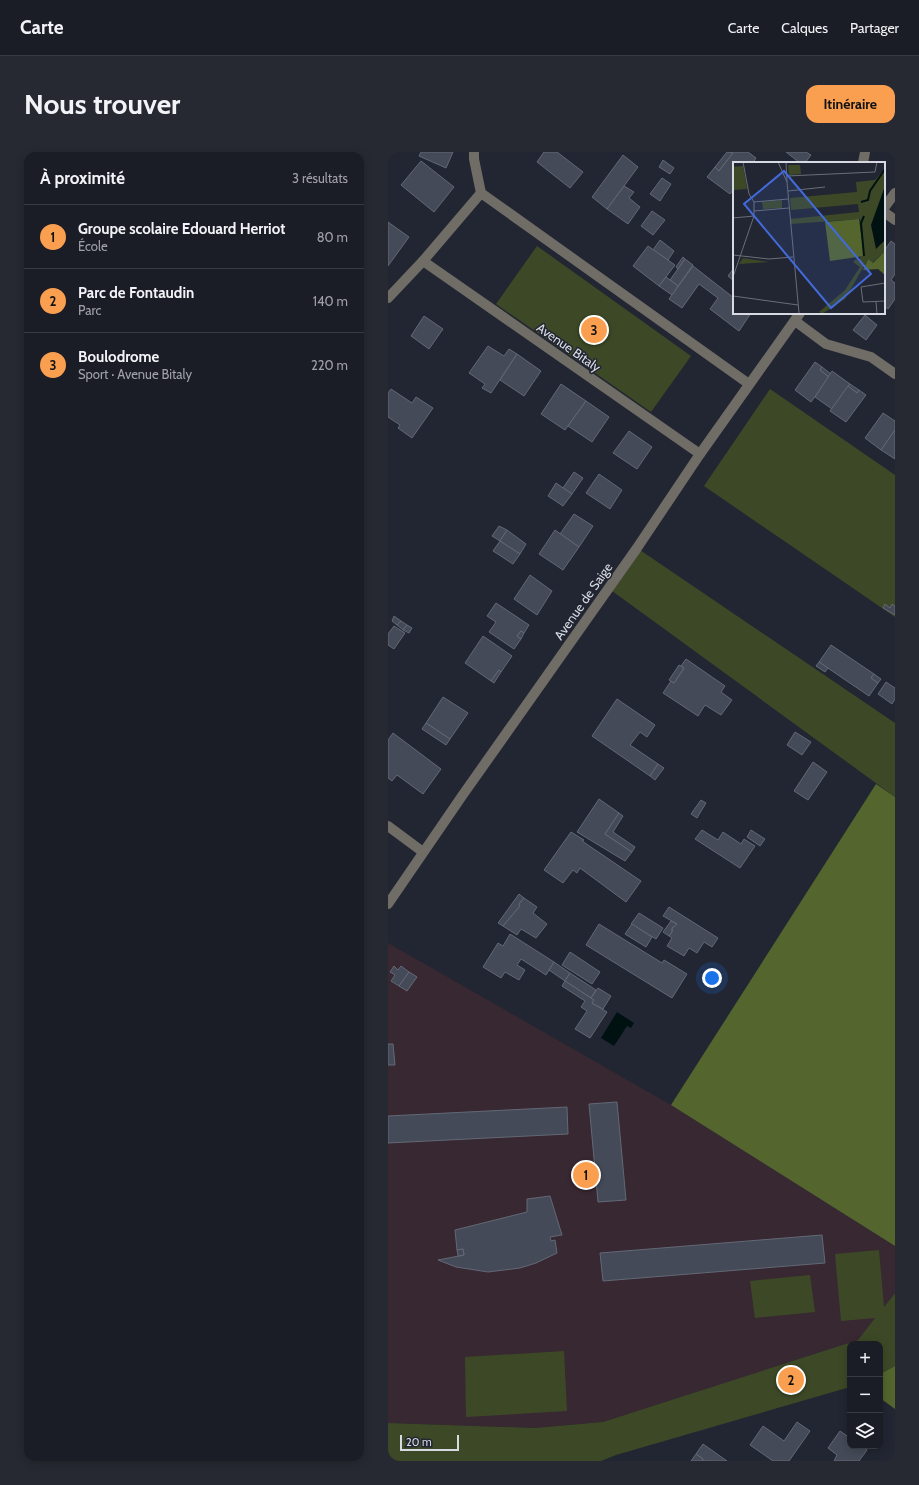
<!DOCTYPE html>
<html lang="fr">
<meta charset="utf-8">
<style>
:root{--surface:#1a1c26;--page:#272932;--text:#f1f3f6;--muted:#9fa1a7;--line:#383a43;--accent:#fa9f4f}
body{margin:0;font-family:Cabin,sans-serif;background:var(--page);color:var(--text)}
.controls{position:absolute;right:12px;bottom:12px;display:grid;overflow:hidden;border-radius:8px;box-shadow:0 2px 10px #0003}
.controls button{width:36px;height:36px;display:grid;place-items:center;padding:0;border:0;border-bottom:1px solid var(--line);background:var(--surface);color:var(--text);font:20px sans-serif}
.scale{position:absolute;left:12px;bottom:10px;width:59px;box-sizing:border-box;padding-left:4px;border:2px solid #d7dae2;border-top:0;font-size:11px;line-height:14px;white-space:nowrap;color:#d7dae2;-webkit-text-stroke:3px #222632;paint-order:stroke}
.you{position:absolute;left:324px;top:826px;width:14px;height:14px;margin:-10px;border:3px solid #fff;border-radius:50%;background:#1a73e8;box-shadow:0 0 0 6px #1a73e833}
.badge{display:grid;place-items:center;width:26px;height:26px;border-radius:50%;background:var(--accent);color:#111;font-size:13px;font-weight:700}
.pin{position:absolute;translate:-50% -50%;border:2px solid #fff;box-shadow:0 1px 4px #0006}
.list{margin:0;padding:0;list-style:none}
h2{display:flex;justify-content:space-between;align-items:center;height:52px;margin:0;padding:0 16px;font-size:17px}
h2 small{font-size:13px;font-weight:400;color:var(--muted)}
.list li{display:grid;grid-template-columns:26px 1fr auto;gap:12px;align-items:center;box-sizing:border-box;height:64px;padding:0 16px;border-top:1px solid var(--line)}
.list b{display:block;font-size:15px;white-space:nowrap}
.list p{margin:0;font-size:13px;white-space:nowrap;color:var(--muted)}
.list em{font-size:13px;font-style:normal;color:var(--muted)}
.icon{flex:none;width:22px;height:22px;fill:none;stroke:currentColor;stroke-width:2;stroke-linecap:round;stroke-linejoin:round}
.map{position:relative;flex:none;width:507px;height:1309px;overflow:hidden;border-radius:12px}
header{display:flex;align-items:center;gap:24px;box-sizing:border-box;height:56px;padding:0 20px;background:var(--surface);border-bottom:1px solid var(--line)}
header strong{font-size:19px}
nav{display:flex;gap:22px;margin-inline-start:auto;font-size:14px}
.intro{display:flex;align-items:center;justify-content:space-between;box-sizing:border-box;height:96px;padding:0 24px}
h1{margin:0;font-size:28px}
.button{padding:10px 18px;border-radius:12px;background:var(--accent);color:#111;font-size:14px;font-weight:700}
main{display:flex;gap:24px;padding:0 24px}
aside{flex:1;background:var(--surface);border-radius:12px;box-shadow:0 2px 10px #0003}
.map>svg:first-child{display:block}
</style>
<header>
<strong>Carte</strong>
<nav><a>Carte</a><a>Calques</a><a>Partager</a></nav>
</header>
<div class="intro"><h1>Nous trouver</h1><a class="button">Itinéraire</a></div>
<main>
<aside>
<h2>À proximité<small>3 résultats</small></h2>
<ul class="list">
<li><span class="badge">1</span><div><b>Groupe scolaire Edouard Herriot</b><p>École</p></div><em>80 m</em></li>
<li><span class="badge">2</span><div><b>Parc de Fontaudin</b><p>Parc</p></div><em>140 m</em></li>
<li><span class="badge">3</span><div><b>Boulodrome</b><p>Sport · Avenue Bitaly</p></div><em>220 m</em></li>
</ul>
</aside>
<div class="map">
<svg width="507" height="1309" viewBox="0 0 507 1309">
<rect width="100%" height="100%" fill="#222632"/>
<!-- education -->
<path fill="#382832" d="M 0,791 L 283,953 L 507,1094 L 507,1141 L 470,1188 L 215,1270 L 147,1276 L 0,1271 Z"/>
<!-- green -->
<g fill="#3d4926">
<path d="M 149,94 L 303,204 L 263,260 L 108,152 Z"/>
<path d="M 382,237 L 507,323 L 507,465 L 316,334 Z"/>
<path d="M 249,396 L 507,571 L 507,645 L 220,436 Z"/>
<path d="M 491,1098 L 496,1155 L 507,1141 L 507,1214 L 492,1222 L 492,1192 L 462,1192 L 462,1235 L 228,1303 L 213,1309 L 0,1309 L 0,1271 L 147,1276 L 215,1270 L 470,1188 L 487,1166 L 453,1169 L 447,1102 Z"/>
<path d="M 422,1123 L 427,1160 L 367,1166 L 362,1129 Z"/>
<path d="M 176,1199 L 179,1259 L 78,1265 L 77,1205 Z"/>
</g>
<!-- forest -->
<g fill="#54662e">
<path d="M 488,632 L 507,645 L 507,1094 L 283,953 Z"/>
<path d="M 507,1214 L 507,1257 L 492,1246 L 492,1222 Z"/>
</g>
<!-- water -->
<path fill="#001112" d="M 229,860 L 246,871 L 243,876 L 239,874 L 226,894 L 213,886 Z"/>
<!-- building -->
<g fill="#454a58" stroke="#636876">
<path d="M 33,0 L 65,0 L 58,16 L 31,4 Z"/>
<path d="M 156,0 L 169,0 L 195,20 L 182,36 L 149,10 Z"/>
<path d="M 339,0 L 345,1 L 331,19 L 327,15 Z"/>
<path d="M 343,0 L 360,0 L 368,6 L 365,11 L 346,11 L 346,37 L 342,42 L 319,25 L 327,15 L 331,19 L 345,1 Z"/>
<path d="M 398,0 L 418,0 L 423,3 L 417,11 L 412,11 Z"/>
<path d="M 235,3 L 250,15 L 219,57 L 204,45 Z"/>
<path d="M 275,8 L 286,16 L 282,22 L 271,15 Z"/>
<path d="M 33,9 L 66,35 L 46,60 L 13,33 Z"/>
<path d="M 274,26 L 283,32 L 272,49 L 262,42 Z"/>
<path d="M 236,34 L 246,40 L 241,46 L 252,55 L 240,72 L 219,57 Z"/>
<path d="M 264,59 L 277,68 L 265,83 L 253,74 Z"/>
<path d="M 0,70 L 21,85 L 0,114 Z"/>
<path d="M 272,88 L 286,99 L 280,108 L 265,98 Z"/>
<path d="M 503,89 L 507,92 L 507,122 L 503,128 L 507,131 L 507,147 L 500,157 L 496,154 L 496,99 Z"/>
<path d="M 260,94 L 287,113 L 271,134 L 245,114 Z"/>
<path d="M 295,105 L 297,107 L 290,117 L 288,115 Z"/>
<path d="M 297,107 L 305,113 L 290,134 L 282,128 Z"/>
<path d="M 305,114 L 346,146 L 346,161 L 363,161 L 351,179 L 322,157 L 330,146 L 311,132 L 294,156 L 281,147 Z"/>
<path d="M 346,116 L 346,129 L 340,124 Z"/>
<path d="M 278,125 L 290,134 L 284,143 L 271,134 Z"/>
<path d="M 477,163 L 489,173 L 478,188 L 465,178 Z"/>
<path d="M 36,164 L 55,177 L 41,197 L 23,184 Z"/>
<path d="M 100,194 L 116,204 L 121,197 L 129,202 L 103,241 L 94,236 L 97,232 L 81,221 Z"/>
<path d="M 129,202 L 153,219 L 136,244 L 112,228 Z"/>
<path d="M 427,210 L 434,215 L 432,218 L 441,225 L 423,250 L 407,238 Z"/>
<path d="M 434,215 L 443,222 L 441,225 L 432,218 Z"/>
<path d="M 444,219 L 462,232 L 444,257 L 427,245 Z"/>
<path d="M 173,232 L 198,249 L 177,278 L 153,262 Z"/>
<path d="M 462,232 L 471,238 L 469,241 L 460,234 Z"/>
<path d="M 460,234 L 469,241 L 471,238 L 478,243 L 458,270 L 442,259 Z"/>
<path d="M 3,237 L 24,251 L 28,245 L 45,256 L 24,286 L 10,276 L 12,273 L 0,265 L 0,241 Z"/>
<path d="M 198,249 L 221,265 L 204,290 L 180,274 Z"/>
<path d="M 495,261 L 507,269 L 507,278 L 493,298 L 477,286 Z"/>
<path d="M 507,278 L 507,307 L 493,298 Z"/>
<path d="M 241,279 L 264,295 L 249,317 L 225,301 Z"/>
<path d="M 186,320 L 195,326 L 184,342 L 175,336 Z"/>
<path d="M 211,322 L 234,338 L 222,357 L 198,341 Z"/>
<path d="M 168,331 L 184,342 L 175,354 L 160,344 Z"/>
<path d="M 186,362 L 205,374 L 191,395 L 172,382 Z"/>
<path d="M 111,374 L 119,378 L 112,389 L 104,384 Z"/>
<path d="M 119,378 L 138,392 L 132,402 L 112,389 Z"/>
<path d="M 167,378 L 191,395 L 175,418 L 151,402 Z"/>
<path d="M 112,389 L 132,402 L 125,412 L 105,399 Z"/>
<path d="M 142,423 L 164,439 L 149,463 L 126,447 Z"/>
<path d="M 108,451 L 141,473 L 136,481 L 133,479 L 129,484 L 133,487 L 126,497 L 101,480 L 108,470 L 99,464 Z"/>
<path d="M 497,452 L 502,456 L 504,452 L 507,454 L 507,463 L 495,456 Z"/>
<path d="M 6,464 L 13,469 L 9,473 L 4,469 Z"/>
<path d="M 13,469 L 19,473 L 15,478 L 9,473 Z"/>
<path d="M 19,473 L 24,476 L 21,481 L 15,478 Z"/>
<path d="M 6,474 L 17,481 L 6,497 L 0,493 L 0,482 Z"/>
<path d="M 133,479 L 136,481 L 133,487 L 129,484 Z"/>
<path d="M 95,484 L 124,504 L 113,520 L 111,518 L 103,529 L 77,511 Z"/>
<path d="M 443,493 L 486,522 L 483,526 L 490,531 L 481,544 L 431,510 Z"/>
<path d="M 298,507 L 337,534 L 333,540 L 344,548 L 333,563 L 317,553 L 310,564 L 275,541 L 283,529 L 286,531 L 296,516 L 293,514 Z"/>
<path d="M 431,510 L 440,516 L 437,520 L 428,514 Z"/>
<path d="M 291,513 L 296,516 L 286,531 L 281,528 Z"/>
<path d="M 111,518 L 113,520 L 106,531 L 103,529 Z"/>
<path d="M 486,522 L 493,527 L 490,531 L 483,526 Z"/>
<path d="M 498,530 L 507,536 L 507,547 L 504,552 L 490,542 Z"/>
<path d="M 55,545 L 80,561 L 62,587 L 38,571 Z"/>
<path d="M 229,547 L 267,573 L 259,585 L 252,580 L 242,593 L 270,612 L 262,624 L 204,584 Z"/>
<path d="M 38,571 L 62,587 L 58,593 L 34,577 Z"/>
<path d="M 407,580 L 423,590 L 414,603 L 399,593 Z"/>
<path d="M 5,581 L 53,617 L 35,642 L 9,623 L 4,629 L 0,626 L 0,588 Z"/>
<path d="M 425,610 L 439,620 L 420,648 L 406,639 Z"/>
<path d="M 270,612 L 276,616 L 267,628 L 262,624 Z"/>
<path d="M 211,647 L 231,661 L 217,682 L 244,700 L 237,709 L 189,680 Z"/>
<path d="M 313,648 L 318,651 L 309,666 L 303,662 Z"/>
<path d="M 231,661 L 235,664 L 225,680 L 247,695 L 244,700 L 217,682 Z"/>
<path d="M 314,678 L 330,688 L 335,680 L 353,692 L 356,687 L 367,694 L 352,716 L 307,687 Z"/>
<path d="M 363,678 L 377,687 L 372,694 L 359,685 Z"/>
<path d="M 183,680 L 196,688 L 194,689 L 253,729 L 238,750 L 192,716 L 189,721 L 185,718 L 175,731 L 156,718 Z"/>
<path d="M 131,742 L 136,746 L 131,752 L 132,754 L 115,774 L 110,771 Z"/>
<path d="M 136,746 L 149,755 L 145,761 L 159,772 L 148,786 L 133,777 L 129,783 L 115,774 L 132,754 L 131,752 Z"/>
<path d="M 281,755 L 330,786 L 324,795 L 316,790 L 309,801 L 301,796 L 296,804 L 279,794 L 284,786 L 281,784 L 284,780 L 284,776 L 289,772 L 275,764 Z"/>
<path d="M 251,761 L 275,776 L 268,787 L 243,772 Z"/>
<path d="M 283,769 L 289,772 L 284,776 L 284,780 L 281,784 L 275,780 Z"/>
<path d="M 211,772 L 274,811 L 276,808 L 299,822 L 284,846 L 198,793 Z"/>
<path d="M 244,772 L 264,785 L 258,795 L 237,782 Z"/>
<path d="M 122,782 L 166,810 L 158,823 L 133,807 L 129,813 L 137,818 L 131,828 L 117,820 L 113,826 L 95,815 L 110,791 L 115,794 Z"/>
<path d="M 182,800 L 212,820 L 204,832 L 174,813 Z"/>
<path d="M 166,810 L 182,821 L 177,829 L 161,818 Z"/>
<path d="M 6,814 L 10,818 L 13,814 L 21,820 L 11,834 L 3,829 L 7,823 L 2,820 Z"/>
<path d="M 21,820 L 29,825 L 19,839 L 11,834 Z"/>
<path d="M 182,821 L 208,838 L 203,846 L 177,829 Z"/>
<path d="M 177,829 L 206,848 L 204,851 L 219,860 L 202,886 L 187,877 L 199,859 L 193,855 L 197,849 L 174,834 Z"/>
<path d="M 210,836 L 223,844 L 215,857 L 204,851 L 206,848 L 203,846 Z"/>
<path d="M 0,892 L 5,892 L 7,913 L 0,913 Z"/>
<path d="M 229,950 L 238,1048 L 210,1050 L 201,952 Z"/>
<path d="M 179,955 L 180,982 L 0,991 L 0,964 Z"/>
<path d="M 162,1044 L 174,1083 L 162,1085 L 163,1089 L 167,1088 L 169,1101 L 148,1111 L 132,1116 L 100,1120 L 68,1115 L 50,1108 L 76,1103 L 75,1097 L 69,1098 L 67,1078 L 139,1060 L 139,1047 Z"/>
<path d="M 434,1083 L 437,1111 L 215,1129 L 212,1101 Z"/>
<path d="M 75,1097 L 76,1103 L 70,1104 L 69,1098 Z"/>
<path d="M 409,1270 L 422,1279 L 401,1309 L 385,1309 L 362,1293 L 375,1274 L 396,1289 Z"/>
<path d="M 452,1279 L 462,1286 L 462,1294 L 473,1294 L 479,1298 L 471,1309 L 446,1309 L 449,1303 L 440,1296 Z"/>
<path d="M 315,1292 L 339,1309 L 314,1309 L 315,1307 L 308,1302 Z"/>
<path d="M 308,1302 L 315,1307 L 314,1309 L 303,1309 Z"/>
</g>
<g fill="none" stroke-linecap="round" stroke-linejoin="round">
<!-- minor -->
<g stroke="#706c66" stroke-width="10">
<path d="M 86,0 L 86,7 L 93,41"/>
<path d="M 475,11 L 477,0"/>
<path d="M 93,41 L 361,232"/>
<path d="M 496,56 L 507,41"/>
<path d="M 496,60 L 507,68"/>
<path d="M 35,109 L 312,302"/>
<path d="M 0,146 L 35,109 L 93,41"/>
<path d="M 407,169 L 438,192 L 483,205 L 507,222"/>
<path d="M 0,674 L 35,700"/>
<path d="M 0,752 L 74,644 L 249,396 L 312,302 L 412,161"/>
</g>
</g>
<g text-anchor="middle" stroke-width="3" stroke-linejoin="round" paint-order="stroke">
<!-- street labels -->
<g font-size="13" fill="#d7dae2" stroke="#222632">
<text transform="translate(181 195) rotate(35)" y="5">Avenue Bitaly</text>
<text transform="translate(195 449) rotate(-55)" y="5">Avenue de Saige</text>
</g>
</g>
<!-- overview -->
<g transform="translate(345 10)">
<rect width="152" height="152" fill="#222632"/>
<path d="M 55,3 L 67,3 L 68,12 L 56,13 ZM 10,4 L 14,27 L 0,28 L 0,5 ZM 152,6 L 152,89 L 139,101 L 135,97 L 112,137 L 89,152 L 86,150 L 112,128 L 127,105 L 120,100 L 123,97 L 127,100 L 127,95 L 131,94 L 127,57 L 58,62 L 57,57 L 126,50 L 125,42 L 58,48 L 57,36 L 124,30 L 123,20 L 142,18 ZM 49,38 L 49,46 L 30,47 L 29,40 ZM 10,96 L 36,100 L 6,102 Z" fill="#3d4926"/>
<path d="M 126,57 L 131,94 L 97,99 L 92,60 ZM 152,89 L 152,113 L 145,107 L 130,108 L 135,97 L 140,101 Z" fill="#54662e"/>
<path d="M 152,24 L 152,78 L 143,87 L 138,63 Z" fill="#001112"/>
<path fill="none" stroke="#001112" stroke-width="2" d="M 128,40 L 135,38 L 137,29 L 152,7M 131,94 L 128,61 L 131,54"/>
<path fill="none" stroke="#6a6e78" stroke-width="1" d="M 10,0 L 16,32 L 21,40M 45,0 L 54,20 L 53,0M 54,14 L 142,10 L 144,0M 54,20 L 66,151M 55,29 L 92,25M 21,40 L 55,37M 21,49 L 56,46M 0,56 L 21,54M 0,93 L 36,97 L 60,95M 0,115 L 21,54 L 21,40M 152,121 L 128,125 L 130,140 L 152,139M 0,134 L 65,143M 143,140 L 144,152"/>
<path fill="#426ada" fill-opacity="0.15" stroke="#426ada" stroke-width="2" d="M 51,9 L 138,112 L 98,146 L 11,42 Z"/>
<rect width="152" height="152" fill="none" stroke="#d7dae2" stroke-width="2"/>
</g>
</svg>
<div class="controls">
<button>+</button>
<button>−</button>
<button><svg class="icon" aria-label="layers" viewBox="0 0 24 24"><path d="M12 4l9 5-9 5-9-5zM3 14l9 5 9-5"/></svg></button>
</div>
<div class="scale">20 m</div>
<div class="you"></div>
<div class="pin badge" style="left:198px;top:1023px">1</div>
<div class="pin badge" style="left:403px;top:1228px">2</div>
<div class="pin badge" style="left:206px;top:178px">3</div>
</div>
</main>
